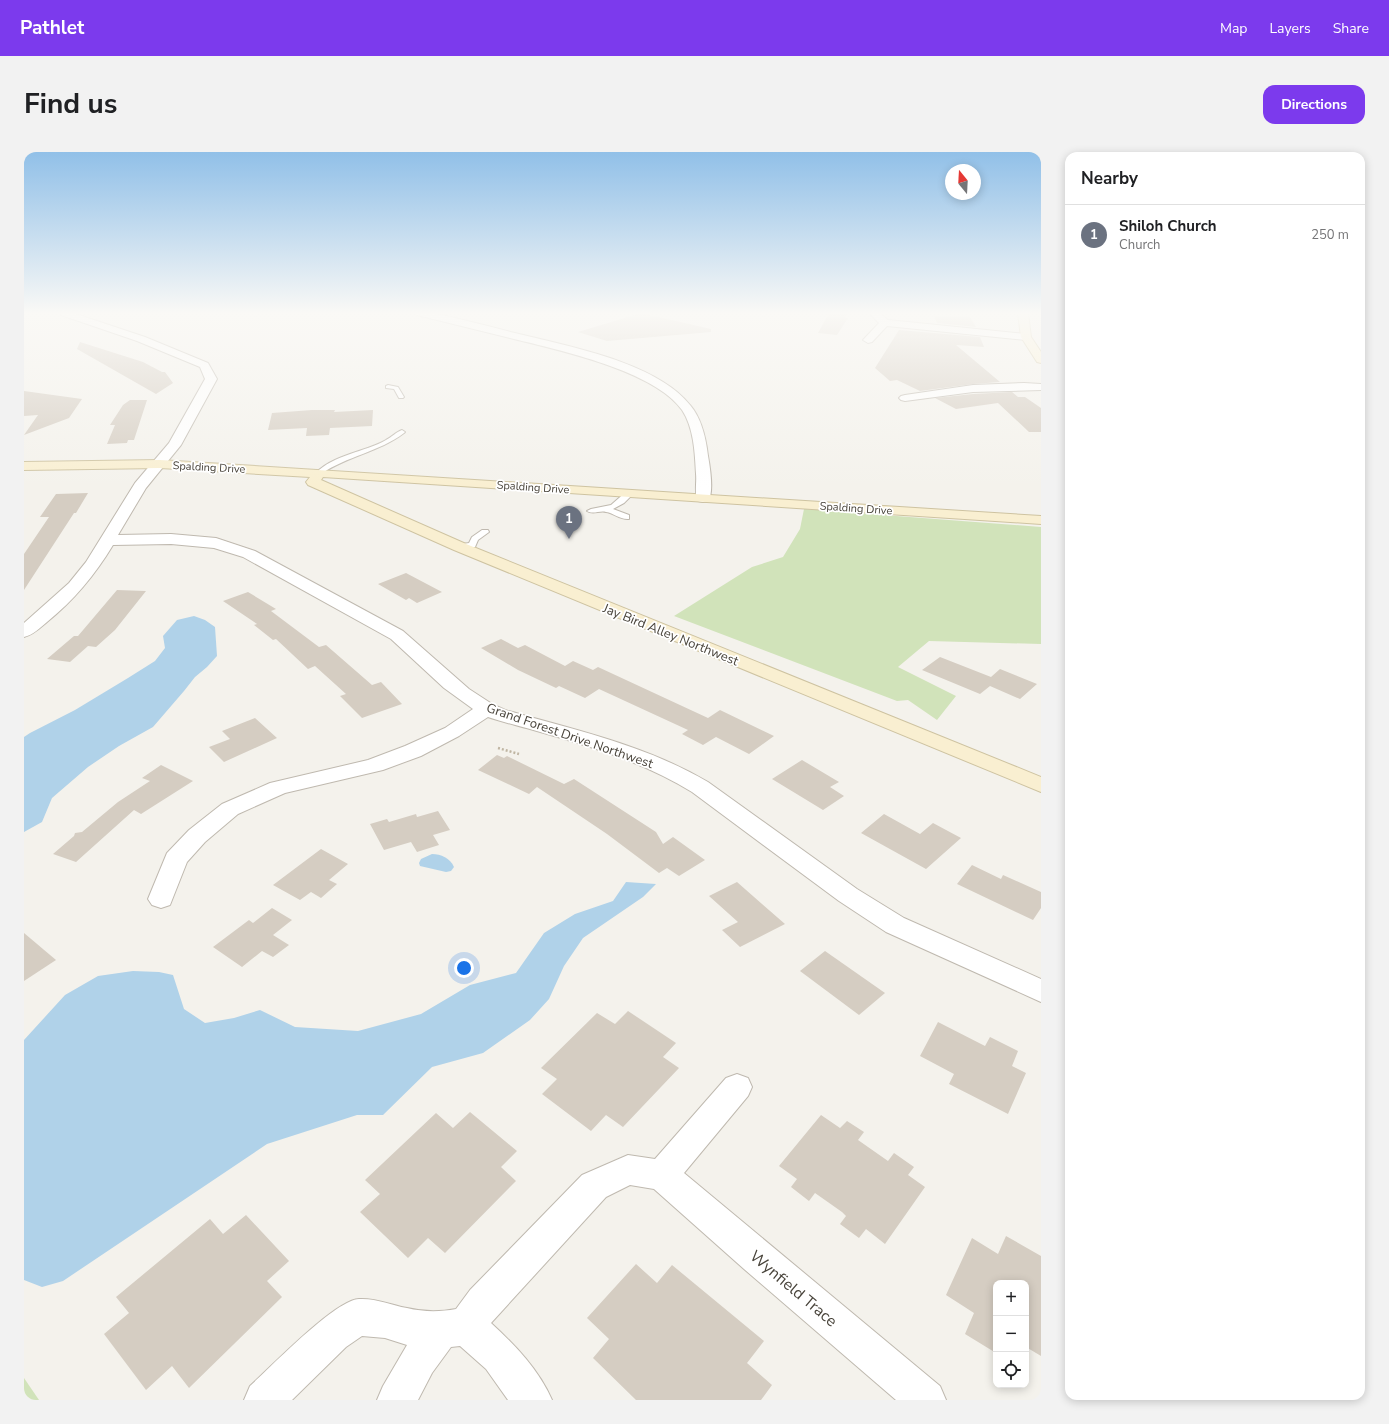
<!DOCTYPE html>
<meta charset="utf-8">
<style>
:root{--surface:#fff;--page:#f2f2f2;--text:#202124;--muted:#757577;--line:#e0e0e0;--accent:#7c3aed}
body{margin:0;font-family:"Nunito Sans",sans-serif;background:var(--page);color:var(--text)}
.controls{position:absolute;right:12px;bottom:12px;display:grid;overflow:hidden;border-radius:8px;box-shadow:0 2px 10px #0003}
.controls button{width:36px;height:36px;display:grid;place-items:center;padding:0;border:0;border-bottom:1px solid var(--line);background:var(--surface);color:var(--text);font:20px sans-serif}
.compass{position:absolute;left:921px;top:12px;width:36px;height:36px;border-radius:50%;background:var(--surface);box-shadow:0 2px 10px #0003;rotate:342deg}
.you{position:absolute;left:440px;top:816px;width:14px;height:14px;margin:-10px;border:3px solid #fff;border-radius:50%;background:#1a73e8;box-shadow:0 0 0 6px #1a73e833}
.badge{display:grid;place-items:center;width:26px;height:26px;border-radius:50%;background:var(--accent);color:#fff;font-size:13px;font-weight:700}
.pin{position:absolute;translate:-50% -33px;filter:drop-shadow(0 1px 2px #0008)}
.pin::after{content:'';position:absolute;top:21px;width:14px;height:12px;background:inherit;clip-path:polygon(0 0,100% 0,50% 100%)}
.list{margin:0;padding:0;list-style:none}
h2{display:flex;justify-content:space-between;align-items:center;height:52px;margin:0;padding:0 16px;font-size:17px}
h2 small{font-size:13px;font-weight:400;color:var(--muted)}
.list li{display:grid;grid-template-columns:26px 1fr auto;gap:12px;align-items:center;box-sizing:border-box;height:60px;padding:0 16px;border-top:1px solid var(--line)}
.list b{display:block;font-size:15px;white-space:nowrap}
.list p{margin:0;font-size:13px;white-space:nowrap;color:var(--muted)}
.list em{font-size:13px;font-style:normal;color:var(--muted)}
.icon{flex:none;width:22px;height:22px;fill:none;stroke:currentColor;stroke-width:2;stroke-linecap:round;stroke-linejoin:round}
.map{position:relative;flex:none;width:1017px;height:1248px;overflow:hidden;border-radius:12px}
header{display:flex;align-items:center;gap:24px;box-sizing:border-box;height:56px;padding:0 20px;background:var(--accent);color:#fff}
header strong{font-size:19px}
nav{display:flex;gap:22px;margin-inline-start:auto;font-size:14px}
.intro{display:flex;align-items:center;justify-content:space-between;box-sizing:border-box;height:96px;padding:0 24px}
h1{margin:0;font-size:28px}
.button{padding:10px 18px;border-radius:12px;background:var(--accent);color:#fff;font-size:14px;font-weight:700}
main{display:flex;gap:24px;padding:0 24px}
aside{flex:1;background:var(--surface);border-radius:12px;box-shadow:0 2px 10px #0003}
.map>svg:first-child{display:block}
</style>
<header>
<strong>Pathlet</strong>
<nav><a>Map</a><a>Layers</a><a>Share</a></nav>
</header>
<div class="intro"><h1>Find us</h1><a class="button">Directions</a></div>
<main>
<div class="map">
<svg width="1017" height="1248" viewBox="0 0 1017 1248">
<rect width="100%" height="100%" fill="#f4f2ec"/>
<!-- green -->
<g fill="#d1e3ba">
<path d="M 780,357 L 1017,375 L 1017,492 L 905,489 L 874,515 L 932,544 L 913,568 L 884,548 L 873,549 L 650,464 L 728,415 L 759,405 L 776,377 Z"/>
<path d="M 0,1226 L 15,1248 L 0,1248 Z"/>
</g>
<!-- water -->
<g fill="#b0d2e9">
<path d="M 170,464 L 181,468 L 191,475 L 193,504 L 183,515 L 171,525 L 160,539 L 129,575 L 95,594 L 64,615 L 28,646 L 18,670 L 0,680 L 0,585 L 6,581 L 51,558 L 104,526 L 131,509 L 141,496 L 139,484 L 153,468 Z"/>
<path d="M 408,702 C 417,702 426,706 430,715 L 427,719 L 422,720 L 396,714 L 395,711 L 397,707 Z"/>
<path d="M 602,730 L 632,732 L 619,745 L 559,786 L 540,814 L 525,847 L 506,868 L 459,901 L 408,915 L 359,963 L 333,963 L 243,992 L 39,1129 L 18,1135 L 0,1128 L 0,888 L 41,843 L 74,824 L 109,819 L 135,820 L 149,823 L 160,857 L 181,871 L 210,866 L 236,858 L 271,875 L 334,879 L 397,862 L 446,833 L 492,821 L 520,781 L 551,762 L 589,749 Z"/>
</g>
<!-- building -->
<g fill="#d5cdc2">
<path d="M 617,161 L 687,177 L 687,180 L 583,189 L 554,180 Z"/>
<path d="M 805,161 L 823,161 L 821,166 L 824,166 L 813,183 L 794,181 Z"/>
<path d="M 910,164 L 946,165 L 952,175 L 913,171 Z"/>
<path d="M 875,178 L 956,185 L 960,195 L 932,193 L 976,230 L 949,232 L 896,239 L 873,228 L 866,229 L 851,216 Z"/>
<path d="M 56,190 L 119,210 L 138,220 L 141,220 L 149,231 L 132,242 L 53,197 Z"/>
<path d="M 0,239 L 58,247 L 45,266 L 0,283 L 14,263 L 0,264 Z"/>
<path d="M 988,240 L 994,245 L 1001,245 L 1017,256 L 1017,280 L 1005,280 L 974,251 L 932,257 L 911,246 L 949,242 Z"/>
<path d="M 106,248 L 123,248 L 110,288 L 104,288 L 103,291 L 83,292 L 91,273 L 86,273 L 99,253 Z"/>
<path d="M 288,258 L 311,258 L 310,260 L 349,258 L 348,274 L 306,276 L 305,283 L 282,284 L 283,276 L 244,278 L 248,261 Z"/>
<path d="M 64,341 L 52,361 L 50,361 L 0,438 L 0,402 L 25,365 L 16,365 L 32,342 Z"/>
<path d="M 382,421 L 418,440 L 393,451 L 385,446 L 382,448 L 354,432 Z"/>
<path d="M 93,438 L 122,439 L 91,478 L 72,495 L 64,494 L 46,510 L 23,507 L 50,484 L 54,484 Z"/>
<path d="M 224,440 L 252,457 L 247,459 L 295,495 L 302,493 L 348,533 L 357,530 L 378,552 L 338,566 L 316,544 L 322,542 L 291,514 L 284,517 L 252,487 L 249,488 L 230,473 L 233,472 L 199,449 Z"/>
<path d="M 477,487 L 494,496 L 501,493 L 541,514 L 549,509 L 569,518 L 574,515 L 684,566 L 696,558 L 750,584 L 725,602 L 692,585 L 679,593 L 658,582 L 664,578 L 575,537 L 561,546 L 535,534 L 532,536 L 494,518 L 457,496 Z"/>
<path d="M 916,505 L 967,525 L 976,517 L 1013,532 L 996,547 L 966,534 L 956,542 L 898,518 Z"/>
<path d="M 231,566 L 253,586 L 200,610 L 185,595 L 206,587 L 198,579 Z"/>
<path d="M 473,603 L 480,606 L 483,604 L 540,632 L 550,627 L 632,680 L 639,692 L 649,685 L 681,708 L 655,724 L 643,716 L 635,721 L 583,682 L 513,635 L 505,642 L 454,618 Z"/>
<path d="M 778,608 L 815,630 L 806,635 L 820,644 L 799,658 L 748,627 Z"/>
<path d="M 137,613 L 169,629 L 117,662 L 110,658 L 52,710 L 29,702 L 50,684 L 51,681 L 58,680 L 94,650 L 126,629 L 118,626 Z"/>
<path d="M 414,659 L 426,678 L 409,683 L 415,693 L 393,700 L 387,690 L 360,698 L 346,672 L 363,667 L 365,670 L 392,662 L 393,665 Z"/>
<path d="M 860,662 L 896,682 L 909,671 L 937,686 L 902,717 L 837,681 Z"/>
<path d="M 297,697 L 324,712 L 305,728 L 313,732 L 297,746 L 287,740 L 276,748 L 249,733 Z"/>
<path d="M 948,713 L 977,727 L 979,723 L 1017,740 L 1017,756 L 1009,768 L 933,732 Z"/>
<path d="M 713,730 L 761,772 L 716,795 L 698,778 L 714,770 L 685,744 Z"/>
<path d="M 248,756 L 268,768 L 249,783 L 265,793 L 249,805 L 238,799 L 218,815 L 189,795 L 225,768 L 229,771 Z"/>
<path d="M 0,781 L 32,808 L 0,829 Z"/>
<path d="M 801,799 L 861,841 L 835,863 L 776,819 Z"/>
<path d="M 604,859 L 652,891 L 639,905 L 655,916 L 599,975 L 582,963 L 567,979 L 518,942 L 533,927 L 517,916 L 573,861 L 591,872 Z"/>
<path d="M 914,870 L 961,894 L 966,885 L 994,899 L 988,914 L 1002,921 L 984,962 L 925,932 L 930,922 L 896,904 Z"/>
<path d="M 446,960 L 493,999 L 477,1015 L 492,1029 L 421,1101 L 404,1086 L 384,1106 L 336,1060 L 356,1042 L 341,1028 L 412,961 L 429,976 Z"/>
<path d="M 797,963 L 816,976 L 823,969 L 840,980 L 834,988 L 864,1009 L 870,1001 L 890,1015 L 884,1023 L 901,1035 L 861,1092 L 842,1077 L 835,1086 L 816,1072 L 822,1064 L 818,1060 L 791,1041 L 785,1049 L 767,1035 L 773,1027 L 755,1014 Z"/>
<path d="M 222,1063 L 265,1109 L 243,1129 L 258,1145 L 165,1236 L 148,1214 L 122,1238 L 80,1182 L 105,1161 L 92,1145 L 186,1067 L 199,1082 Z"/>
<path d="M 982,1084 L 1017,1104 L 1017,1204 L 1002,1195 L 1002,1131 L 972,1131 L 972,1201 L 941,1182 L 950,1161 L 922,1143 L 948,1086 L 974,1102 Z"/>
<path d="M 612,1112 L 633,1131 L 648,1113 L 740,1189 L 723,1211 L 748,1233 L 737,1248 L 612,1248 L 569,1206 L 585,1187 L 563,1166 Z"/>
</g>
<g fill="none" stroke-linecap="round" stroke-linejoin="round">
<!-- lane casing -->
<g stroke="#bfb9af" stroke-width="2">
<g id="lane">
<path d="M 364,233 L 374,235 L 380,245 L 379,246 L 375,246 L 370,237 L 362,236 L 362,234 Z"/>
<path d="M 378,278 L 381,280 L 380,281 C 355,300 323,304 297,322 L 292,321 C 309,303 341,300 362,288 C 368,285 372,280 378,278 Z"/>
<path d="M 603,339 L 609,339 L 610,341 L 600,351 L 589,357 L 605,363 L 605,367 C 596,368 590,361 582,360 C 576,358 569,363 563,359 L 567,357 L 587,353 Z"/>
<path d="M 458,378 L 464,378 L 465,380 L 454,388 L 451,395 L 436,397 L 432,395 L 433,393 L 445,391 L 448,385 Z"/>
</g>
</g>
<!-- street casing -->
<g stroke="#bfb9af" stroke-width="2">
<g id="street">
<path d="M 35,161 L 49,161 L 121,185 L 184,211 L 193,227 L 157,293 L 122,336 L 94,383 L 147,382 L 192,386 L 231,399 L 379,479 L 445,537 L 468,552 L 481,558 C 551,578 621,593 684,630 L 833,737 L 880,766 L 1017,827 L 1017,850 L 862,780 L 815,749 L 668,640 C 618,609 562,593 506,577 C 492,573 478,570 464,565 L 435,584 L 397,604 L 359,618 L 261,641 L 214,662 L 181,690 L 163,710 L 146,753 L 137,756 L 128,753 L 124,747 L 143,701 L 165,678 L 198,652 L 246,631 L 344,608 L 381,594 L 421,576 L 449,557 L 420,536 L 367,487 L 219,405 L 190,396 L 147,392 L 89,393 C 71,423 50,448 23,470 C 16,476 9,483 0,485 L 0,471 L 45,431 L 62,410 L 111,331 L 145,291 L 181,227 L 176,215 L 113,189 L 37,163 Z"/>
<path d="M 391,161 L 409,161 C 436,167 464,174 491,181 C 543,194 632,210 666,253 C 678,267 682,287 684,304 C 686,315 690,341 684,349 L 679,350 L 674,349 C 670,343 673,330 672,322 C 671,302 670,276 658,258 C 631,219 535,198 490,187 C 458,179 425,171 393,163 Z"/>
<path d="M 845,161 L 855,161 L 864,168 L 1002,182 L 1007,185 L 1002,188 L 863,174 L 848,190 L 844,191 L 839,188 L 855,171 Z"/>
<path d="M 1000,231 L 1017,232 L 1017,238 L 949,240 L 881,249 L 877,248 L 875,246 L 877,244 L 881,243 L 949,233 Z"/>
<path d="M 713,922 L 724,926 L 728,935 L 724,944 L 660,1021 L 916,1234 L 922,1248 L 872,1248 L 720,1117 L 630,1037 L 606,1033 L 582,1045 L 467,1171 C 491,1193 515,1218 528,1248 L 484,1248 L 462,1217 L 436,1194 L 427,1195 L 408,1221 L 394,1248 L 353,1248 L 359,1234 L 383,1193 L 361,1186 L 338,1184 L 322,1195 L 268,1248 L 220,1248 L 226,1234 C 246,1216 311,1148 335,1147 C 352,1146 367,1153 383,1156 C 399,1160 416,1160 432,1157 L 446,1138 L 558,1023 L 604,1003 L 631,1007 L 702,926 Z"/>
</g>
</g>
<!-- secondary casing -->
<g stroke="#cec3a1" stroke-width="2">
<g id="secondary">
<path d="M 994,161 L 1004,161 L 1007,185 L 1017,200 L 1017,211 L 1013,210 L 997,185 Z"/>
<path d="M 136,308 L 1017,364 L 1017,372 L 299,325 L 297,328 L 442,392 L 1017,625 L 1017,640 L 430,398 L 284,333 L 282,330 L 286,325 L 136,316 L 0,318 L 0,310 Z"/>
</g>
</g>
<!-- path -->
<path stroke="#bfb5a2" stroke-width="2.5" stroke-dasharray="2 2" stroke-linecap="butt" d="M 474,596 L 495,602"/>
<!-- lane -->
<use href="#lane" fill="#fff" fill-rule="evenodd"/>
<!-- street -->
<use href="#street" fill="#fff" fill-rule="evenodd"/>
<!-- secondary -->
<use href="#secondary" fill="#f9efd1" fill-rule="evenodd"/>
</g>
<!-- sky -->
<linearGradient id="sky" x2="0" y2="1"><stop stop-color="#91c0e8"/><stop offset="0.48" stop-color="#faf9f6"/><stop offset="1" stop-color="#faf9f6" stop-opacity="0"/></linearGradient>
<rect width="1017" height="336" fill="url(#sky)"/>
<g text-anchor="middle" stroke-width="3.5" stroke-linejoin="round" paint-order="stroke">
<!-- far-street labels -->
<g font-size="11" fill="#48433a" stroke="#fff">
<text transform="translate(185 315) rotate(3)" y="4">Spalding Drive</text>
<text transform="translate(509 335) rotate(4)" y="4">Spalding Drive</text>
<text transform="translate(832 356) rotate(4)" y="4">Spalding Drive</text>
</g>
<!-- street labels -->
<g font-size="13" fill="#48433a" stroke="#fff">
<text transform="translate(647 482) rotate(22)" y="5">Jay Bird Alley Northwest</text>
<text transform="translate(546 583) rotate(19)" y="5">Grand Forest Drive Northwest</text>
</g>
<!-- near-street labels -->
<g font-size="16" fill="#48433a" stroke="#fff">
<text transform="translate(770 1136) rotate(40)" y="6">Wynfield Trace</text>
</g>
</g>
</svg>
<div class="controls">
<button>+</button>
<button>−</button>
<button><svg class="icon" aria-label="locate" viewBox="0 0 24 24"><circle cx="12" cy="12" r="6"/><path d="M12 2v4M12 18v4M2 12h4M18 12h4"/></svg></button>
</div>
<svg class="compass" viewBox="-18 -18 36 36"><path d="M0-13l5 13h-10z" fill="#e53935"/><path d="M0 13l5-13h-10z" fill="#757577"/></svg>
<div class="you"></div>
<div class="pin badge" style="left:545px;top:387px;background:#6b7280">1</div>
</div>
<aside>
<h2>Nearby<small></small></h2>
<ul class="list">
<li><span class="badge" style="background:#6b7280">1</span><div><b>Shiloh Church</b><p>Church</p></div><em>250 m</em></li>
</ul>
</aside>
</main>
